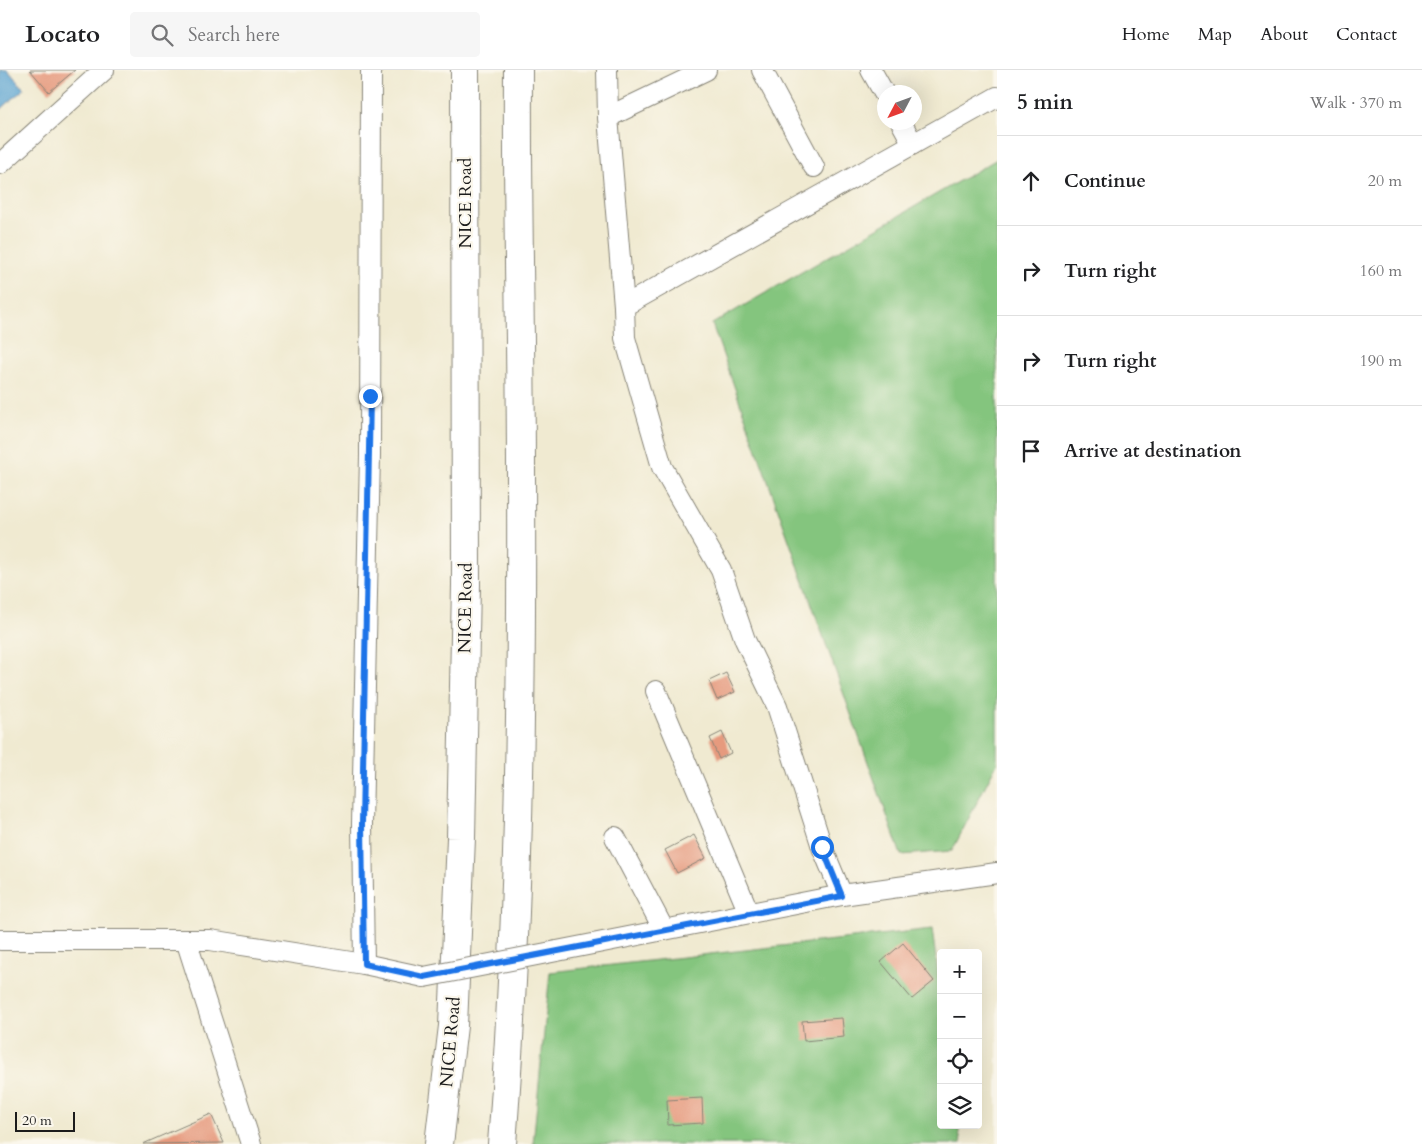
<!DOCTYPE html>
<meta charset="utf-8">
<style>
:root{--surface:#fff;--page:#f6f6f6;--text:#202124;--muted:#757577;--line:#e0e0e0}
body{margin:0;font-family:Cardo,serif;background:var(--page);color:var(--text)}
.controls{position:absolute;right:15px;bottom:15px;display:grid;overflow:hidden;border-radius:5px;box-shadow:0 5px 20px #0002}
.controls button{width:45px;height:45px;display:grid;place-items:center;padding:0;border:0;border-bottom:1px solid var(--line);background:var(--surface);color:var(--text);font:25px sans-serif}
.compass{position:absolute;left:877px;top:15px;width:45px;height:45px;border-radius:50%;background:var(--surface);box-shadow:0 5px 20px #0002;rotate:229deg}
.scale{position:absolute;left:15px;bottom:12px;width:60px;box-sizing:border-box;padding-left:5px;border:2px solid #1c1c1c;border-top:0;font-size:14px;line-height:18px;white-space:nowrap;color:#1c1c1c;-webkit-text-stroke:4px #fbf7ec;paint-order:stroke}
.stop{position:absolute;width:15px;height:15px;margin:-11px;border:4px solid #1a73e8;border-radius:50%;background:#fff}
.stop.end{background:#1a73e8;border-color:#fff;box-shadow:0 1px 5px #0008}
.list{margin:0;padding:0;list-style:none}
h2{display:flex;justify-content:space-between;align-items:center;height:65px;margin:0;padding:0 20px;font-size:21px}
h2 small{font-size:16px;font-weight:400;color:var(--muted)}
.list li{display:grid;grid-template-columns:32px 1fr auto;gap:15px;align-items:center;box-sizing:border-box;height:90px;padding:0 20px;border-top:1px solid var(--line)}
.list b{display:block;font-size:19px;white-space:nowrap}
.list em{font-size:16px;font-style:normal;color:var(--muted)}
.icon{flex:none;width:28px;height:28px;fill:none;stroke:currentColor;stroke-width:2;stroke-linecap:round;stroke-linejoin:round}
.map{position:relative;flex:none;width:997px;height:1074px;overflow:hidden}
header{display:flex;align-items:center;gap:30px;box-sizing:border-box;height:70px;padding:0 25px;background:var(--surface);border-bottom:1px solid var(--line)}
header strong{font-size:24px}
nav{display:flex;gap:28px;margin-inline-start:auto;font-size:18px}
.search{width:350px;height:45px;background:var(--page);display:flex;align-items:center;gap:12px;box-sizing:border-box;padding:0 18px;border-radius:5px;color:var(--muted);font-size:19px}
main{display:flex}
aside{flex:1;background:var(--surface)}
.map>svg:first-child{display:block}
</style>
<header>
<strong>Locato</strong>
<div class="search"><svg class="icon" aria-label="search" viewBox="0 0 24 24"><circle cx="10" cy="10" r="6"/><path d="M15 15l6 6"/></svg>Search here</div>
<nav><a>Home</a><a>Map</a><a>About</a><a>Contact</a></nav>
</header>
<main>
<div class="map">
<svg width="997" height="1074" viewBox="0 0 997 1074">
<rect width="100%" height="100%" fill="#fbf7ec"/>
<filter id="ink" filterUnits="userSpaceOnUse"><feTurbulence type="fractalNoise" baseFrequency=".02" numOctaves="2"/><feDisplacementMap in="SourceGraphic" scale="10" xChannelSelector="R" yChannelSelector="G"/><feConvolveMatrix kernelMatrix="1 2 1 2 8 2 1 2 1" color-interpolation-filters="sRGB"/></filter>
<filter id="wash" filterUnits="userSpaceOnUse"><feTurbulence type="fractalNoise" baseFrequency=".0096" numOctaves="4" result="noise"/><feDisplacementMap in="SourceGraphic" scale="20" xChannelSelector="R" yChannelSelector="G"/><feGaussianBlur stdDeviation="1.12" result="paint"/><feColorMatrix in="noise" values="0 0 0 0 0 0 0 0 0 0 0 0 0 0 0 0 0 1.4 0 .05"/><feComposite in="paint" operator="in"/></filter>
<g filter="url(#wash)">
<rect width="100%" height="100%" fill="#f0ead1"/>
<!-- green -->
<g fill="#84c57e" stroke="#50704d">
<path d="M 997,89 L 997,693 L 952,781 L 901,785 L 712,254 Z"/>
<path d="M 932,859 L 941,927 L 941,1055 L 958,1055 L 961,1074 L 533,1074 L 550,902 Z"/>
</g>
<!-- water -->
<path fill="#59a2d0" stroke="#3a5f76" d="M 0,0 L 8,0 L 24,19 L 0,40 Z"/>
<g id="blocks">
<!-- building -->
<g fill="#e69a7e">
<path d="M 30,0 L 75,0 L 49,22 Z"/>
<path d="M 726,603 L 735,622 L 717,630 L 709,611 Z"/>
<path d="M 722,662 L 731,683 L 719,689 L 710,668 Z"/>
<path d="M 694,765 L 706,788 L 677,803 L 665,780 Z"/>
<path d="M 903,873 L 934,911 L 912,929 L 881,892 Z"/>
<path d="M 842,948 L 844,967 L 804,971 L 802,951 Z"/>
<path d="M 702,1028 L 703,1053 L 668,1055 L 667,1030 Z"/>
<path d="M 211,1044 L 224,1073 L 143,1074 Z"/>
</g>
</g>
</g>
<g filter="url(#ink)">
<use href="#blocks" fill-opacity="0" stroke="#868376" stroke-width="1"/>
<g fill="none" stroke-linecap="round" stroke-linejoin="round">
<!-- minor casing -->
<g stroke="#868376" stroke-width="22">
<g id="minor">
<path d="M 607,0 L 608,47 L 624,236"/>
<path d="M 762,0 L 814,97"/>
<path d="M 871,0 L 884,23"/>
<path d="M 608,47 L 706,0"/>
<path d="M 901,52 L 913,74"/>
<path d="M 0,94 L 104,0"/>
<path d="M 656,621 L 749,843"/>
<path d="M 615,767 L 664,860"/>
<path d="M 842,825 L 822,777 L 777,636 L 745,570 L 721,500 L 662,397 L 625,268 L 624,236 L 997,27"/>
<path d="M 0,870 L 210,870 L 364,894 L 424,907"/>
<path d="M 186,870 L 251,1074"/>
<path d="M 557,881 L 842,825 L 997,803"/>
<path d="M 364,894 L 362,754 L 370,385 L 371,0"/>
</g>
</g>
<!-- highway casing -->
<g stroke="#868376" stroke-width="30">
<g id="highway">
<path d="M 439,1074 L 453,956 L 461,768 L 466,515 L 465,0"/>
<path d="M 502,1074 C 519,851 522,628 521,405 C 521,270 517,135 518,0"/>
</g>
</g>
<!-- minor -->
<use href="#minor" stroke="#fff" stroke-width="20"/>
<!-- highway -->
<use href="#highway" stroke="#fff" stroke-width="28"/>
<!-- minor-bridge casing -->
<g stroke="#868376" stroke-width="22" stroke-linecap="butt">
<path id="minor-bridge" d="M 424,907 L 557,881"/>
</g>
<!-- minor-bridge -->
<use href="#minor-bridge" stroke="#fff" stroke-width="20"/>
</g>
</g>
<g fill="none" stroke-linecap="round" stroke-linejoin="round" filter="url(#ink)">
<!-- route -->
<path stroke="#1a73e8" stroke-width="6" d="M 370,326 L 362,754 L 364,894 L 424,907 L 842,826 L 822,777"/>
</g>
<g text-anchor="middle" stroke-width="4.5" stroke-linejoin="round" paint-order="stroke">
<!-- street labels -->
<g font-size="18" fill="#1c1c1c" stroke="#fbf7ec">
<text transform="translate(465 133) rotate(-90)" y="6">NICE Road</text>
<text transform="translate(465 538) rotate(-89)" y="6">NICE Road</text>
<text transform="translate(450 972) rotate(-85)" y="6">NICE Road</text>
</g>
</g>
</svg>
<div class="controls">
<button>+</button>
<button>−</button>
<button><svg class="icon" aria-label="locate" viewBox="0 0 24 24"><circle cx="12" cy="12" r="6"/><path d="M12 2v4M12 18v4M2 12h4M18 12h4"/></svg></button>
<button><svg class="icon" aria-label="layers" viewBox="0 0 24 24"><path d="M12 4l9 5-9 5-9-5zM3 14l9 5 9-5"/></svg></button>
</div>
<svg class="compass" viewBox="-18 -18 36 36"><path d="M0-13l5 13h-10z" fill="#e53935"/><path d="M0 13l5-13h-10z" fill="#757577"/></svg>
<div class="scale">20 m</div>
<div class="stop" style="left:822px;top:777px"></div>
<div class="stop end" style="left:370px;top:326px"></div>
</div>
<aside>
<h2>5 min<small>Walk · 370 m</small></h2>
<ul class="list">
<li><svg class="icon" aria-label="ahead" viewBox="0 0 24 24"><path d="M12 20V5M6 11l6-6 6 6"/></svg><div><b>Continue</b></div><em>20 m</em></li>
<li><svg class="icon" aria-label="right" viewBox="0 0 24 24"><path d="M7 20v-9h11M14 6l5 5-5 5"/></svg><div><b>Turn right</b></div><em>160 m</em></li>
<li><svg class="icon" aria-label="right" viewBox="0 0 24 24"><path d="M7 20v-9h11M14 6l5 5-5 5"/></svg><div><b>Turn right</b></div><em>190 m</em></li>
<li><svg class="icon" aria-label="arrive" viewBox="0 0 24 24"><path d="M6 21V4h12l-3 4 3 4H6"/></svg><div><b>Arrive at destination</b></div></li>
</ul>
</aside>
</main>
